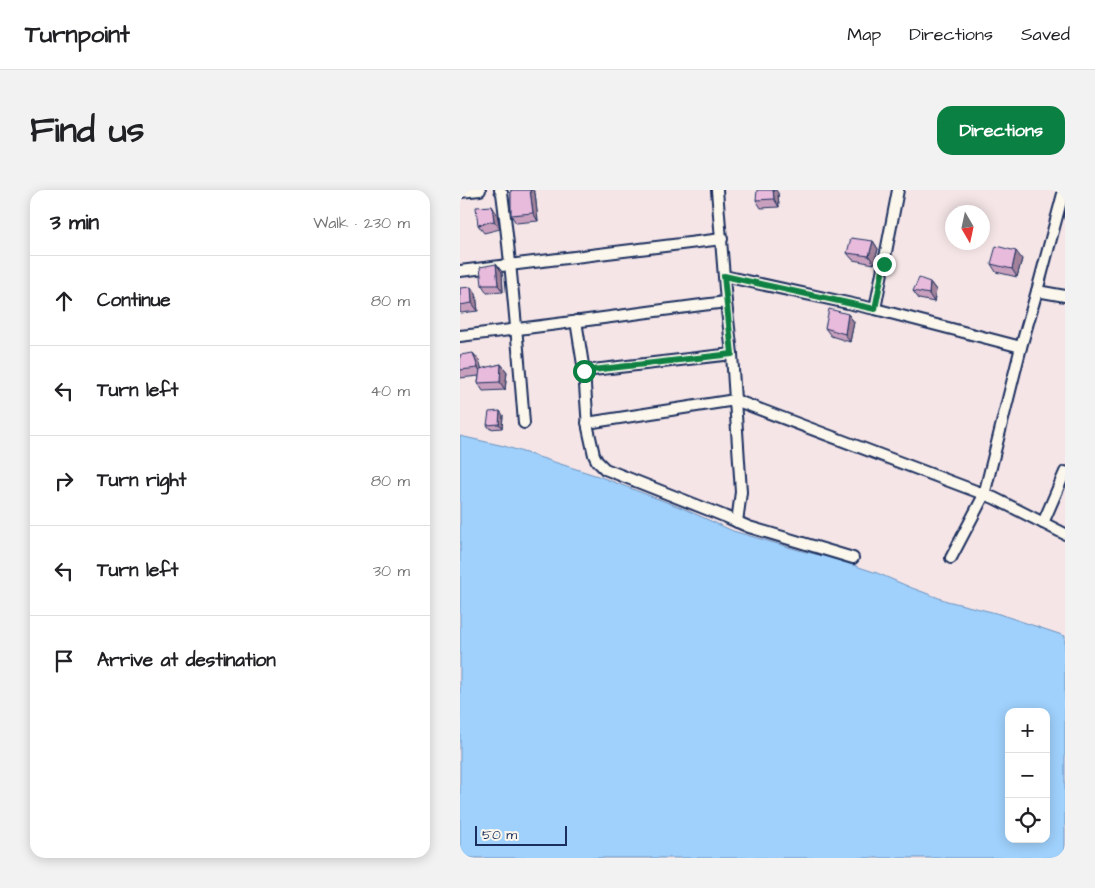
<!DOCTYPE html>
<meta charset="utf-8">
<style>
:root{--surface:#fff;--page:#f2f2f2;--text:#202124;--muted:#757577;--line:#e0e0e0;--accent:#0b8043}
body{margin:0;font-family:"Architects Daughter",sans-serif;background:var(--page);color:var(--text)}
.controls{position:absolute;right:15px;bottom:15px;display:grid;overflow:hidden;border-radius:10px;box-shadow:0 2px 12px #0003}
.controls button{width:45px;height:45px;display:grid;place-items:center;padding:0;border:0;border-bottom:1px solid var(--line);background:var(--surface);color:var(--text);font:25px sans-serif}
.compass{position:absolute;left:485px;top:15px;width:45px;height:45px;border-radius:50%;background:var(--surface);box-shadow:0 2px 12px #0003;rotate:171deg}
.scale{position:absolute;left:15px;bottom:12px;width:92px;box-sizing:border-box;padding-left:5px;border:2px solid #1b2f5e;border-top:0;font-size:14px;line-height:18px;white-space:nowrap;color:#1b2f5e;-webkit-text-stroke:4px #fbf7ec;paint-order:stroke}
.stop{position:absolute;width:15px;height:15px;margin:-11px;border:4px solid #0b8043;border-radius:50%;background:#fff}
.stop.end{background:#0b8043;border-color:#fff;box-shadow:0 1px 5px #0008}
.list{margin:0;padding:0;list-style:none}
h2{display:flex;justify-content:space-between;align-items:center;height:65px;margin:0;padding:0 20px;font-size:21px}
h2 small{font-size:16px;font-weight:400;color:var(--muted)}
.list li{display:grid;grid-template-columns:32px 1fr auto;gap:15px;align-items:center;box-sizing:border-box;height:90px;padding:0 20px;border-top:1px solid var(--line)}
.list b{display:block;font-size:19px;white-space:nowrap}
.list em{font-size:16px;font-style:normal;color:var(--muted)}
.icon{flex:none;width:28px;height:28px;fill:none;stroke:currentColor;stroke-width:2;stroke-linecap:round;stroke-linejoin:round}
.map{position:relative;flex:none;width:605px;height:668px;overflow:hidden;border-radius:15px}
header{display:flex;align-items:center;gap:30px;box-sizing:border-box;height:70px;padding:0 25px;background:var(--surface);border-bottom:1px solid var(--line)}
header strong{font-size:24px}
nav{display:flex;gap:28px;margin-inline-start:auto;font-size:18px}
.intro{display:flex;align-items:center;justify-content:space-between;box-sizing:border-box;height:120px;padding:0 30px}
h1{margin:0;font-size:35px}
.button{padding:12px 22px;border-radius:15px;background:var(--accent);color:#fff;font-size:18px;font-weight:700}
main{display:flex;gap:30px;padding:0 30px}
aside{flex:1;background:var(--surface);border-radius:15px;box-shadow:0 2px 12px #0003}
.map>svg:first-child{display:block}
</style>
<header>
<strong>Turnpoint</strong>
<nav><a>Map</a><a>Directions</a><a>Saved</a></nav>
</header>
<div class="intro"><h1>Find us</h1><a class="button">Directions</a></div>
<main>
<aside>
<h2>3 min<small>Walk · 230 m</small></h2>
<ul class="list">
<li><svg class="icon" aria-label="ahead" viewBox="0 0 24 24"><path d="M12 20V5M6 11l6-6 6 6"/></svg><div><b>Continue</b></div><em>80 m</em></li>
<li><svg class="icon" aria-label="left" viewBox="0 0 24 24"><path d="M17 20v-9H6M10 6l-5 5 5 5"/></svg><div><b>Turn left</b></div><em>40 m</em></li>
<li><svg class="icon" aria-label="right" viewBox="0 0 24 24"><path d="M7 20v-9h11M14 6l5 5-5 5"/></svg><div><b>Turn right</b></div><em>80 m</em></li>
<li><svg class="icon" aria-label="left" viewBox="0 0 24 24"><path d="M17 20v-9H6M10 6l-5 5 5 5"/></svg><div><b>Turn left</b></div><em>30 m</em></li>
<li><svg class="icon" aria-label="arrive" viewBox="0 0 24 24"><path d="M6 21V4h12l-3 4 3 4H6"/></svg><div><b>Arrive at destination</b></div></li>
</ul>
</aside>
<div class="map">
<svg width="605" height="668" viewBox="0 0 605 668">
<rect width="100%" height="100%" fill="#f5e5e7"/>
<filter id="ink" filterUnits="userSpaceOnUse"><feTurbulence type="fractalNoise" baseFrequency=".02" numOctaves="2"/><feDisplacementMap in="SourceGraphic" scale="10" xChannelSelector="R" yChannelSelector="G"/><feConvolveMatrix kernelMatrix="1 2 1 2 8 2 1 2 1" color-interpolation-filters="sRGB"/></filter>
<g filter="url(#ink)">
<!-- water -->
<path fill="#9fd1fc" stroke="#6a90bd" fill-rule="evenodd" d="M 0,246 L 44,256 L 138,286 L 222,318 L 273,341 L 342,361 L 365,366 L 417,383 L 452,398 L 487,411 L 536,423 L 605,446 L 605,668 L 0,668 ZM 549,522 L 586,522 L 586,649 L 549,649 Z"/>
<g fill="none" stroke-linecap="round" stroke-linejoin="round">
<!-- minor casing -->
<g stroke="#1b2f5e" stroke-width="14">
<g id="minor">
<path d="M 40,0 L 42,3 C 52,79 58,156 64,233"/>
<path d="M 257,0 L 266,112 L 272,164 L 281,302 L 277,332"/>
<path d="M 438,0 L 415,119 L 561,157"/>
<path d="M 0,2 L 20,0"/>
<path d="M 0,81 L 262,49"/>
<path d="M 264,86 L 415,119"/>
<path d="M 577,101 L 605,106"/>
<path d="M 116,131 L 124,181 L 128,238 L 134,265 L 137,271 L 145,279 L 264,326 L 289,337 L 393,368"/>
<path d="M 0,146 C 89,136 177,123 266,112"/>
<path d="M 124,181 L 272,164"/>
<path d="M 127,233 L 275,210 L 534,308 L 605,344"/>
<path d="M 583,333 L 605,282"/>
<path d="M 491,368 L 524,305 L 561,157 L 577,101 L 604,0"/>
</g>
</g>
<!-- minor -->
<use href="#minor" stroke="#fbf7ec" stroke-width="10"/>
</g>
<!-- wall -->
<g fill="#c8a0bd" stroke="#1b2f5e">
<path d="M 51,0 L 73,0 L 75,3 L 78,31 L 56,33 L 51,25 Z"/>
<path d="M 318,3 L 319,17 L 301,18 L 296,10 Z"/>
<path d="M 37,24 L 40,39 L 24,43 L 18,35 Z"/>
<path d="M 413,51 L 418,59 L 414,74 L 393,70 L 387,63 Z"/>
<path d="M 562,69 L 557,87 L 536,82 L 531,74 Z"/>
<path d="M 36,74 L 42,82 L 43,102 L 27,103 L 22,95 Z"/>
<path d="M 470,92 L 476,100 L 474,112 L 459,109 L 453,101 Z"/>
<path d="M 0,98 L 16,104 L 18,121 L 1,123 L 0,122 Z"/>
<path d="M 388,124 L 394,132 L 390,152 L 371,146 L 365,138 Z"/>
<path d="M 0,165 L 19,170 L 21,179 L 41,174 L 47,182 L 45,200 L 23,201 L 18,193 L 19,186 L 0,188 Z"/>
<path d="M 43,225 L 42,238 L 30,239 L 27,235 Z"/>
</g>
<!-- shaded-wall -->
<g fill="#a2829a" stroke="#1b2f5e">
<path d="M 70,0 L 73,0 L 75,3 L 78,31 L 73,23 Z"/>
<path d="M 313,0 L 316,0 L 318,3 L 319,17 L 314,9 Z"/>
<path d="M 32,16 L 37,24 L 40,39 L 34,31 Z"/>
<path d="M 413,51 L 418,59 L 414,74 L 409,66 Z"/>
<path d="M 556,61 L 562,69 L 557,87 L 552,79 Z"/>
<path d="M 36,74 L 42,82 L 43,102 L 38,95 Z"/>
<path d="M 470,92 L 476,100 L 474,112 L 469,104 Z"/>
<path d="M 11,97 L 16,104 L 18,121 L 12,113 Z"/>
<path d="M 388,124 L 394,132 L 390,152 L 385,144 Z"/>
<path d="M 13,163 L 19,170 L 24,186 L 18,178 Z"/>
<path d="M 41,174 L 47,182 L 45,200 L 40,192 Z"/>
<path d="M 40,221 L 43,225 L 42,238 L 39,234 Z"/>
</g>
<!-- building -->
<g fill="#e8badc" stroke="#1b2f5e">
<path d="M 51,0 L 70,0 L 73,23 L 51,25 Z"/>
<path d="M 297,0 L 313,0 L 314,9 L 296,10 Z"/>
<path d="M 32,16 L 34,31 L 18,35 L 16,17 Z"/>
<path d="M 391,48 L 413,51 L 409,66 L 387,63 Z"/>
<path d="M 536,56 L 556,61 L 552,79 L 531,74 Z"/>
<path d="M 36,74 L 38,95 L 22,95 L 20,77 Z"/>
<path d="M 459,88 L 470,92 L 469,104 L 453,101 Z"/>
<path d="M 11,97 L 12,113 L 0,115 L 0,98 Z"/>
<path d="M 369,119 L 388,124 L 385,144 L 365,138 Z"/>
<path d="M 13,163 L 18,178 L 0,180 L 0,165 Z"/>
<path d="M 41,174 L 40,192 L 18,193 L 20,179 Z"/>
<path d="M 40,221 L 39,234 L 27,235 L 29,222 Z"/>
</g>
</g>
<g fill="none" stroke-linecap="round" stroke-linejoin="round" filter="url(#ink)">
<!-- route -->
<path stroke="#0b8043" stroke-width="6" d="M 124,181 L 272,164 L 264,86 L 415,119 L 424,74"/>
</g>
</svg>
<div class="controls">
<button>+</button>
<button>−</button>
<button><svg class="icon" aria-label="locate" viewBox="0 0 24 24"><circle cx="12" cy="12" r="6"/><path d="M12 2v4M12 18v4M2 12h4M18 12h4"/></svg></button>
</div>
<svg class="compass" viewBox="-18 -18 36 36"><path d="M0-13l5 13h-10z" fill="#e53935"/><path d="M0 13l5-13h-10z" fill="#757577"/></svg>
<div class="scale">50 m</div>
<div class="stop" style="left:124px;top:181px"></div>
<div class="stop end" style="left:424px;top:74px"></div>
</div>
</main>
